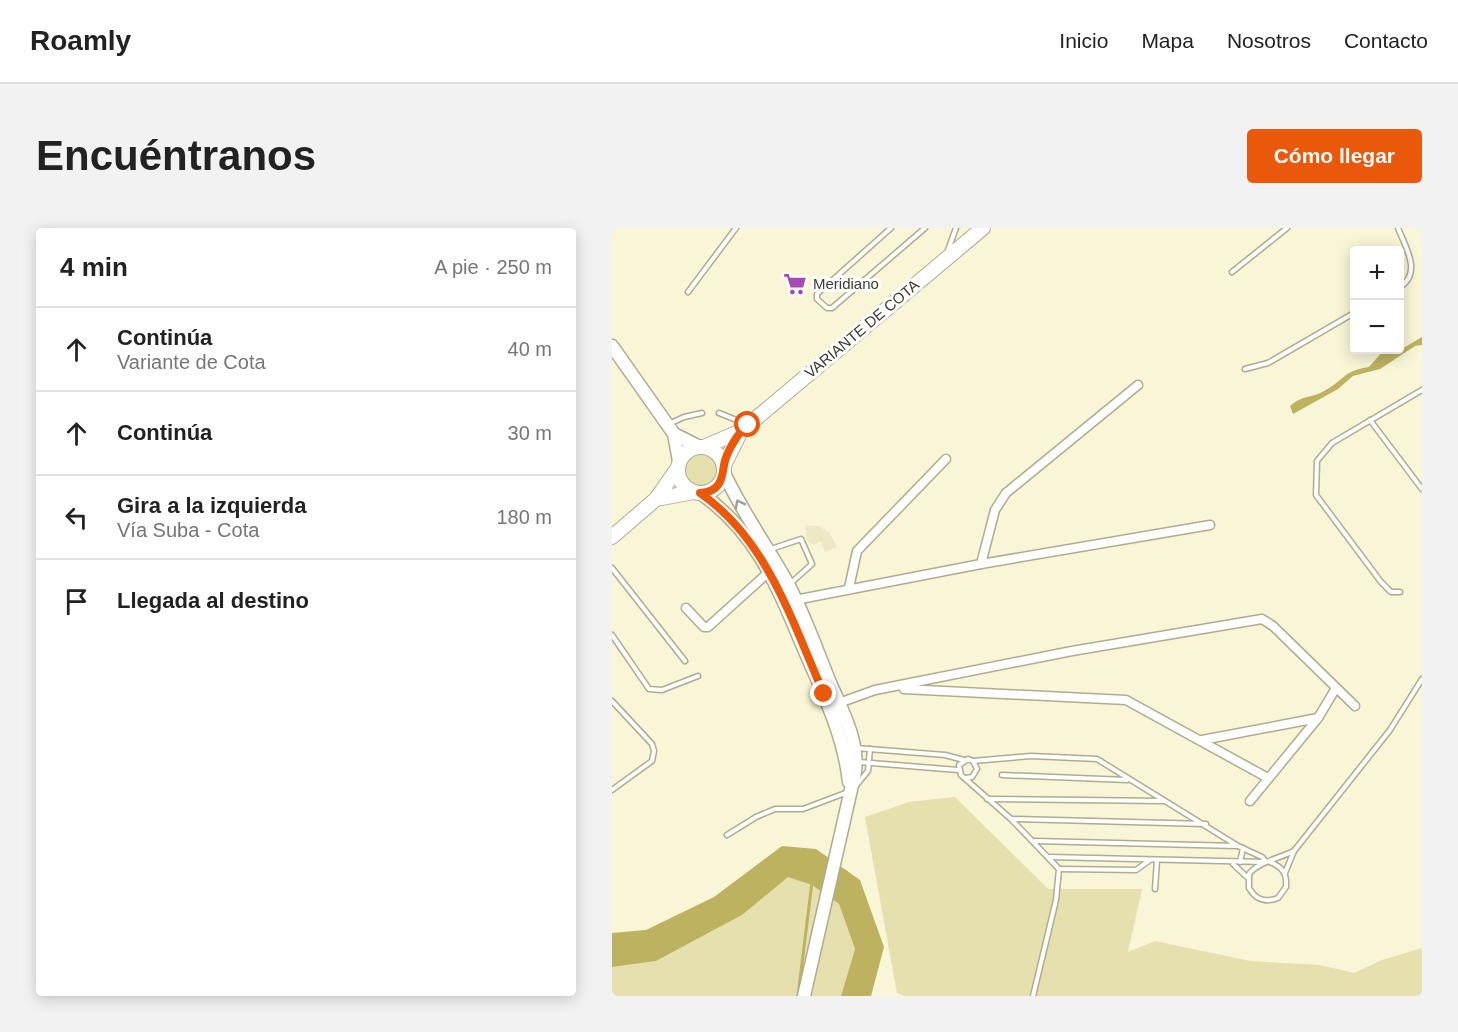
<!DOCTYPE html>
<html lang="es">
<meta charset="utf-8">
<style>
:root{--surface:#fff;--page:#f2f2f2;--text:#222;--muted:#767676;--line:#e0e0e0;--accent:#ea580c}
body{margin:0;font-family:Arial,sans-serif;background:var(--page);color:var(--text)}
.controls{position:absolute;right:18px;top:18px;display:grid;overflow:hidden;border-radius:6px;box-shadow:0 3px 15px #0003}
.controls button{width:54px;height:54px;display:grid;place-items:center;padding:0;border:0;border-bottom:2px solid var(--line);background:var(--surface);color:var(--text);font:30px sans-serif}
.stop{position:absolute;width:18px;height:18px;margin:-14px;border:4px solid #ea580c;border-radius:50%;background:#fff}
.stop.end{background:#ea580c;border-color:#fff;box-shadow:0 2px 6px #0008}
.list{margin:0;padding:0;list-style:none}
h2{display:flex;justify-content:space-between;align-items:center;height:78px;margin:0;padding:0 24px;font-size:26px}
h2 small{font-size:20px;font-weight:400;color:var(--muted)}
.list li{display:grid;grid-template-columns:39px 1fr auto;gap:18px;align-items:center;box-sizing:border-box;height:84px;padding:0 24px;border-top:2px solid var(--line)}
.list b{display:block;font-size:22px;white-space:nowrap}
.list p{margin:0;font-size:20px;white-space:nowrap;color:var(--muted)}
.list em{font-size:20px;font-style:normal;color:var(--muted)}
.icon{flex:none;width:33px;height:33px;fill:none;stroke:currentColor;stroke-width:2;stroke-linecap:round;stroke-linejoin:round}
.map{position:relative;flex:none;width:810px;height:768px;overflow:hidden;border-radius:6px}
header{display:flex;align-items:center;gap:36px;box-sizing:border-box;height:84px;padding:0 30px;background:var(--surface);border-bottom:2px solid var(--line)}
header strong{font-size:28px}
nav{display:flex;gap:33px;margin-inline-start:auto;font-size:21px}
.intro{display:flex;align-items:center;justify-content:space-between;box-sizing:border-box;height:144px;padding:0 36px}
h1{margin:0;font-size:42px}
.button{padding:15px 27px;border-radius:6px;background:var(--accent);color:#fff;font-size:21px;font-weight:700}
main{display:flex;gap:36px;padding:0 36px}
aside{flex:1;background:var(--surface);border-radius:6px;box-shadow:0 3px 15px #0003}
.map>svg:first-child{display:block}
</style>
<header>
<strong>Roamly</strong>
<nav><a>Inicio</a><a>Mapa</a><a>Nosotros</a><a>Contacto</a></nav>
</header>
<div class="intro"><h1>Encuéntranos</h1><a class="button">Cómo llegar</a></div>
<main>
<aside>
<h2>4 min<small>A pie · 250 m</small></h2>
<ul class="list">
<li><svg class="icon" aria-label="ahead" viewBox="0 0 24 24"><path d="M12 20V5M6 11l6-6 6 6"/></svg><div><b>Continúa</b><p>Variante de Cota</p></div><em>40 m</em></li>
<li><svg class="icon" aria-label="ahead" viewBox="0 0 24 24"><path d="M12 20V5M6 11l6-6 6 6"/></svg><div><b>Continúa</b></div><em>30 m</em></li>
<li><svg class="icon" aria-label="left" viewBox="0 0 24 24"><path d="M17 20v-9H6M10 6l-5 5 5 5"/></svg><div><b>Gira a la izquierda</b><p>Vía Suba - Cota</p></div><em>180 m</em></li>
<li><svg class="icon" aria-label="arrive" viewBox="0 0 24 24"><path d="M6 21V4h12l-3 4 3 4H6"/></svg><div><b>Llegada al destino</b></div></li>
</ul>
</aside>
<div class="map">
<svg width="810" height="768" viewBox="0 0 810 768">
<rect width="100%" height="100%" fill="#f9f5d7"/>
<!-- built -->
<path fill="#eee9c4" d="M 193,297 L 206,298 L 217,304 L 225,319 L 213,324 L 208,313 L 202,317 L 195,313 Z"/>
<!-- green -->
<g fill="#e6dfae">
<circle cx="89" cy="242" r="20"/>
<path d="M 343,569 L 436,661 L 530,661 L 516,724 L 543,713 L 638,733 L 708,737 L 742,745 L 770,732 L 810,720 L 810,768 L 293,768 L 285,765 L 253,589 L 297,574 Z"/>
<path d="M 175,648 L 200,657 L 227,676 L 243,721 L 229,768 L 0,768 L 0,739 L 44,733 L 130,687 Z"/>
</g>
<!-- water -->
<g fill="#bdb25f">
<path d="M 810,109 L 810,117 L 803,118 L 768,141 L 741,148 L 726,161 L 681,186 L 678,178 C 692,166 699,171 712,163 C 733,152 730,143 757,139 L 772,122 L 788,122 Z"/>
<path d="M 170,618 L 204,621 L 248,652 L 272,719 L 259,768 L 229,768 L 243,721 L 227,676 L 200,657 L 176,649 L 130,687 L 44,733 L 0,739 L 0,705 L 34,702 L 102,669 Z"/>
</g>
<g fill="none" stroke-linecap="round" stroke-linejoin="round">
<!-- stream -->
<path stroke="#bdb25f" stroke-width="3" d="M 186,768 L 200,654"/>
<!-- lane casing -->
<g stroke="#b0ac90" stroke-width="7">
<g id="lane">
<path d="M 279,0 L 205,66 L 205,71 L 215,80 L 220,80 L 313,0"/>
<path d="M 786,0 C 794,20 810,45 788,59"/>
<path d="M 335,25 L 344,0"/>
<path d="M 620,44 L 675,0"/>
<path d="M 76,64 L 124,0"/>
<path d="M 633,141 L 656,135 L 742,85"/>
<path d="M 107,185 L 132,195"/>
<path d="M 758,192 L 810,261"/>
<path d="M 57,196 L 72,189 L 90,185"/>
<path d="M 159,321 L 189,311 L 200,336 L 179,355"/>
<path d="M 0,340 L 73,433"/>
<path d="M 788,364 L 779,364 L 769,354 L 704,267 L 705,233 L 720,215 L 810,162"/>
<path d="M 0,407 L 37,461 L 50,462 L 86,448"/>
<path d="M 0,473 L 40,516 L 42,523 L 40,533 L 0,562"/>
<path d="M 244,520 L 333,527 L 352,532"/>
<path d="M 361,533 L 419,528 L 485,531 L 626,618 L 650,629 L 654,634"/>
<path d="M 247,534 L 346,542"/>
<path d="M 390,547 L 515,552"/>
<path d="M 354,550 L 360,549 L 365,541 L 361,533 L 356,531 L 347,537 L 349,547 L 399,591 L 447,641 L 444,672 L 421,768"/>
<path d="M 242,560 L 256,543 L 258,521"/>
<path d="M 375,571 L 551,573"/>
<path d="M 400,591 L 594,596"/>
<path d="M 115,607 L 144,589 L 163,581 L 191,581 L 236,564"/>
<path d="M 423,613 L 625,618"/>
<path d="M 437,629 L 653,634"/>
<path d="M 628,634 L 631,620"/>
<path d="M 658,634 C 671,639 675,646 674,659 L 666,670 C 653,675 644,672 637,660 L 637,646 C 646,634 668,630 682,623"/>
<path d="M 621,636 L 636,650"/>
<path d="M 447,641 L 524,642 L 538,632"/>
<path d="M 673,645 L 682,623 L 778,502 L 810,451"/>
<path d="M 543,661 L 545,632"/>
</g>
</g>
<!-- street casing -->
<g stroke="#b0ac90" stroke-width="11">
<g id="street">
<path d="M 369,336 L 383,282 L 394,265 L 526,157"/>
<path d="M 237,360 L 245,323 L 334,231"/>
<path d="M 183,372 L 369,336 L 598,297"/>
<path d="M 74,380 L 92,399 L 96,399 L 158,343"/>
<path d="M 292,461 L 514,472 L 656,550"/>
<path d="M 224,476 L 263,462 L 460,423 L 650,391 L 661,398 L 743,478"/>
<path d="M 590,512 L 706,490"/>
<path d="M 638,573 L 706,490 L 724,460"/>
</g>
</g>
<!-- secondary casing -->
<g stroke="#b0ac90" stroke-width="15">
<g id="secondary">
<path d="M 0,118 L 62,206 L 67,233"/>
<path d="M 62,206 L 88,219"/>
<path d="M 112,245 C 130,284 155,318 176,356 C 193,388 205,423 219,457 C 231,484 247,514 243,544 L 192,768"/>
<path d="M 88,265 C 147,305 168,365 195,428 C 213,469 232,509 237,554"/>
</g>
</g>
<!-- primary casing -->
<g stroke="#b0ac90" stroke-width="16">
<g id="primary">
<circle cx="89" cy="242" r="23"/>
<path d="M 92,219 L 129,203 L 371,0"/>
<path d="M 112,237 L 129,203"/>
<path d="M 44,271 L 82,264"/>
<path d="M 0,309 L 44,271 L 65,241"/>
</g>
</g>
<!-- lane -->
<use href="#lane" stroke="#fff" stroke-width="4"/>
<!-- street -->
<use href="#street" stroke="#fff" stroke-width="8"/>
<!-- secondary -->
<use href="#secondary" stroke="#fff" stroke-width="12"/>
<!-- primary -->
<use href="#primary" stroke="#fff" stroke-width="14"/>
</g>
<!-- one-way arrows -->
<defs><path id="oneway-chevron" d="M-2-3.5L2.5 0L-2 3.5" fill="none" stroke-width="1.6" stroke-linecap="round" stroke-linejoin="round" transform="scale(1.5)"/></defs>
<use stroke="#9e9e98" href="#oneway-chevron" transform="translate(127 276) rotate(-118)"/>
<g fill="none" stroke-linecap="round" stroke-linejoin="round">
<!-- route -->
<path stroke="#ea580c" stroke-width="8" d="M 136,197 C 126,204 114,225 112,237 C 110,253 107,264 88,265 C 156,312 180,394 212,466"/>
</g>
<!-- icons -->
<defs>
<g id="supermarket-bare" transform="scale(1.8)"><path d="M-6-5.5h2.5l.6 2H6L4.5 2H-2.5L-4.4-4H-6ZM-1.5 3.2a1.3 1.3 0 1 0 .1 0ZM3 3.2a1.3 1.3 0 1 0 .1 0Z" fill="#a549b3" stroke="#fff" stroke-width="2.5" paint-order="stroke"/></g>
</defs>
<g fill-rule="evenodd">
<use href="#supermarket-bare" x="183" y="56"/>
</g>
<g text-anchor="middle" stroke-width="6" stroke-linejoin="round" paint-order="stroke">
<!-- poi labels -->
<g font-size="15" fill="#3d3c30" stroke="#fff" text-anchor="start">
<text x="201" y="61">Meridiano</text>
</g>
<!-- street labels -->
<g font-size="15" fill="#3d3c30" stroke="#fff">
<text transform="translate(250 101) rotate(-40)" y="5">VARIANTE DE COTA</text>
</g>
</g>
</svg>
<div class="controls">
<button>+</button>
<button>−</button>
</div>
<div class="stop" style="left:136px;top:197px"></div>
<div class="stop end" style="left:212px;top:466px"></div>
</div>
</main>
